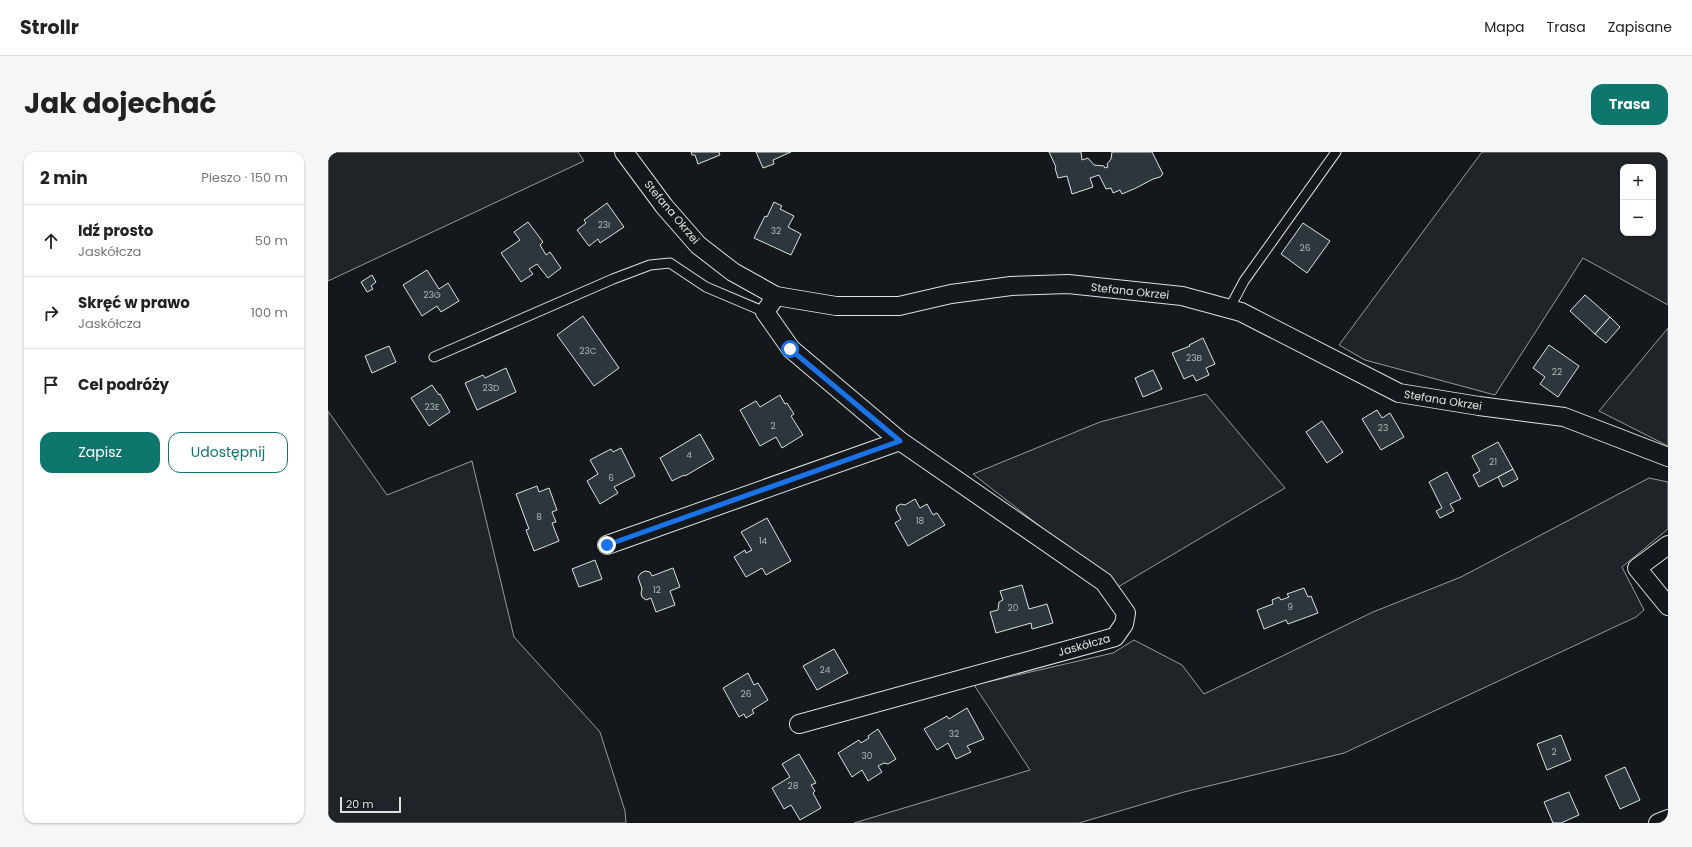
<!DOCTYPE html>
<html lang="pl">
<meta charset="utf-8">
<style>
:root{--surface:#fff;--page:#f6f6f6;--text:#222;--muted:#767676;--line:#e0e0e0;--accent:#0f766e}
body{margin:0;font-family:Poppins,sans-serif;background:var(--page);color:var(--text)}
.controls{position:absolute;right:12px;top:12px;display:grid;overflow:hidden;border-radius:8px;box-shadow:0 1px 3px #0004}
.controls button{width:36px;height:36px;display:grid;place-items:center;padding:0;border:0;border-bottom:1px solid var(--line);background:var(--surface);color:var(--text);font:20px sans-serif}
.scale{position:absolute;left:12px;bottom:10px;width:61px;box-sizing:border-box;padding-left:4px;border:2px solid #d8e6dc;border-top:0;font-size:11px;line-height:14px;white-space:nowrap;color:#d8e6dc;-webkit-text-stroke:3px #14181c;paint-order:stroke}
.stop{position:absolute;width:12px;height:12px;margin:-9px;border:3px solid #1a73e8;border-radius:50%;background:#fff}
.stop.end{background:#1a73e8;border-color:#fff;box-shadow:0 1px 4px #0008}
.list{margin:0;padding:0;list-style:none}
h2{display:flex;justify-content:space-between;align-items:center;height:52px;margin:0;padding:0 16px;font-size:17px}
h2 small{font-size:13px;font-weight:400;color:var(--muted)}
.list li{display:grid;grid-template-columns:26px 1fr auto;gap:12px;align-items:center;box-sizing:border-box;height:72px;padding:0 16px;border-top:1px solid var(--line)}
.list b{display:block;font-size:15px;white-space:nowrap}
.list p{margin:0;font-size:13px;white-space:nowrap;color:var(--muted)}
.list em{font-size:13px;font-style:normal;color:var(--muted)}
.actions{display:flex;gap:8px;padding:12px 16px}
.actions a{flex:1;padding:9px 0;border:1px solid var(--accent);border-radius:12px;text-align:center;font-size:14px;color:var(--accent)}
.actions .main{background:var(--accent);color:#fff}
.icon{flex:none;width:22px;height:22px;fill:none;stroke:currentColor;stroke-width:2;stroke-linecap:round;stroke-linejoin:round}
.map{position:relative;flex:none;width:1340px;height:671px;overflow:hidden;border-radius:12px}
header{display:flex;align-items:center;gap:24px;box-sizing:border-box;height:56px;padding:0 20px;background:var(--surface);border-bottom:1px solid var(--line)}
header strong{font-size:19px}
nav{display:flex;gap:22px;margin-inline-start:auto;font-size:14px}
.intro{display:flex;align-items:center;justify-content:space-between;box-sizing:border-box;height:96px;padding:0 24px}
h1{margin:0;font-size:28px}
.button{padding:10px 18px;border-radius:12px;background:var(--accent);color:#fff;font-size:14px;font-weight:700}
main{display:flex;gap:24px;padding:0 24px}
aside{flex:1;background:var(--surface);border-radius:12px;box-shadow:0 1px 3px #0004}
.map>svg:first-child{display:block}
</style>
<header>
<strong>Strollr</strong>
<nav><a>Mapa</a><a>Trasa</a><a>Zapisane</a></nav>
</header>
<div class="intro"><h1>Jak dojechać</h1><a class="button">Trasa</a></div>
<main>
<aside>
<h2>2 min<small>Pieszo · 150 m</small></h2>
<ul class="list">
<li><svg class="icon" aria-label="ahead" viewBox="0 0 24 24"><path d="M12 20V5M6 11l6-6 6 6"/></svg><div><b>Idź prosto</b><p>Jaskółcza</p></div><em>50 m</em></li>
<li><svg class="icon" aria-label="right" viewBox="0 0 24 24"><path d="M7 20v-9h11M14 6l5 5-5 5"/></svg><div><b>Skręć w prawo</b><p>Jaskółcza</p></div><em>100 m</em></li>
<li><svg class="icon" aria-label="arrive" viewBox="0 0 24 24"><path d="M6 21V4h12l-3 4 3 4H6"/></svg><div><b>Cel podróży</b></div></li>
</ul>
<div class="actions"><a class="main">Zapisz</a><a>Udostępnij</a></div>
</aside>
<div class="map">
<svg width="1340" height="671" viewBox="0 0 1340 671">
<rect width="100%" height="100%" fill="#14181c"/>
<!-- green -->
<g fill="#202428" stroke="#939e99" fill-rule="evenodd">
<path d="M 0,0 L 250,0 L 256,9 L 0,129 Z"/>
<path d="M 1154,0 L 1340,0 L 1340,153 L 1255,106 L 1167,243 L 1037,208 L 1011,193 ZM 1295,15 L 1325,15 L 1325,81 L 1295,81 Z"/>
<path d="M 1340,176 L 1340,294 L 1271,259 Z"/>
<path d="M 878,242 L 957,336 L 790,435 L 645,322 L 772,270 Z"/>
<path d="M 0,259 L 59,343 L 144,309 L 186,485 L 272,580 L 297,659 L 298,671 L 0,671 Z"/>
<path d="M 1321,326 L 1340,330 L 1340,377 L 1294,415 L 1316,458 L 1308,465 L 1016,601 L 856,640 L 751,671 L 526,671 L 702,618 L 646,533 L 785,501 L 806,488 L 854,513 L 876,542 L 1045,460 L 1133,425 Z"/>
</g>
<!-- building -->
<g fill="#2c363c" stroke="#d8e6dc">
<path d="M 363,0 L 391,0 L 392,3 L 370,12 L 367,3 L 364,3 Z"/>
<path d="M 428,0 L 463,0 L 445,8 L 446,12 L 435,16 Z"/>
<path d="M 721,0 L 753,0 L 754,8 L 760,6 L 766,13 L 776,14 L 777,16 L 780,15 L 779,12 L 783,7 L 784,0 L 824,0 L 835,22 L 832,25 L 825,27 L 808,36 L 794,42 L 792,38 L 785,41 L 783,36 L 778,37 L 771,23 L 762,26 L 765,35 L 744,42 L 739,24 L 730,26 L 727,16 L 728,15 Z"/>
<path d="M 446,50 L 454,54 L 452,57 L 466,64 L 460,75 L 473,82 L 463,103 L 426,86 L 437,64 L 439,65 Z"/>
<path d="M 279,51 L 296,75 L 272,91 L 270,87 L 261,94 L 249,78 L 258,71 L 256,68 Z"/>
<path d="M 200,70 L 215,90 L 212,93 L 218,103 L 222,100 L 233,116 L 220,126 L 209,112 L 201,117 L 205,122 L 193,130 L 173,101 L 192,88 L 186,80 Z"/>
<path d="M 975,71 L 1002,89 L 979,121 L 953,102 Z"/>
<path d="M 99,118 L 111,137 L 120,131 L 131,149 L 113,160 L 109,154 L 94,164 L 75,133 Z"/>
<path d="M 44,123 L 48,130 L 43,134 L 45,137 L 39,140 L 33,130 Z"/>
<path d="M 1257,143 L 1282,165 L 1267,182 L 1242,159 Z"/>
<path d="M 255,164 L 291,216 L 266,234 L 229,183 Z"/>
<path d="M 1282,165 L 1292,175 L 1278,191 L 1267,182 Z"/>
<path d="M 875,186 L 887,212 L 878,216 L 881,223 L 868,229 L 865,223 L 856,227 L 844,201 L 862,194 L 861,193 Z"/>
<path d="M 1221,193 L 1251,214 L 1230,245 L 1212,232 L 1217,225 L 1205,216 Z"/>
<path d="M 61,194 L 68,210 L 44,221 L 37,204 Z"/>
<path d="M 178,216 L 188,240 L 149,258 L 137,231 L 155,223 L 157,226 Z"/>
<path d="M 825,218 L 834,237 L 815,245 L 807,226 Z"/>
<path d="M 104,233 L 111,243 L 112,242 L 122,260 L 101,274 L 83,246 Z"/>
<path d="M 452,243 L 457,252 L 459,251 L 466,262 L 463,264 L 475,283 L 454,296 L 448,285 L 432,294 L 412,258 L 428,249 L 432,255 Z"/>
<path d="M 1049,258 L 1054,266 L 1062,261 L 1076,285 L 1053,298 L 1034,267 Z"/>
<path d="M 994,269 L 1015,300 L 999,311 L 978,280 Z"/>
<path d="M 372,282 L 386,307 L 357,324 L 356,323 L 344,329 L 332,306 Z"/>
<path d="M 1170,290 L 1185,317 L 1151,335 L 1145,323 L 1152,319 L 1144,304 Z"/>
<path d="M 293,296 L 307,324 L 286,335 L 290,341 L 272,352 L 259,329 L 270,322 L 262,308 L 283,297 L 285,300 Z"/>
<path d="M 1185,317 L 1190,327 L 1175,335 L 1170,325 Z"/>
<path d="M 1119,320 L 1133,347 L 1122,352 L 1126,359 L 1112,366 L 1108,359 L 1114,356 L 1101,330 Z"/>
<path d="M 209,334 L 211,340 L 221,336 L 229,358 L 224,360 L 228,370 L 224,371 L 231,389 L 206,399 L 198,378 L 201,377 L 188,342 Z"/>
<path d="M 587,347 L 592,356 L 599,352 L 605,363 L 609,361 L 617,373 L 580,394 L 567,371 L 573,367 L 568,358 L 569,354 L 573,352 L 577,353 Z"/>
<path d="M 439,366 L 463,409 L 438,423 L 434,416 L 418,425 L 406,405 L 417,398 L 418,401 L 424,398 L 413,380 Z"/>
<path d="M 267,408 L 274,427 L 251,435 L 244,417 Z"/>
<path d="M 345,416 L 352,435 L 342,439 L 347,453 L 328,460 L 323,446 L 318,448 L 314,445 L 313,441 L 314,437 L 310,425 L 313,421 L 317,419 L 322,420 L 324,424 Z"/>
<path d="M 694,433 L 701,457 L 719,452 L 725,471 L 704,477 L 703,471 L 668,481 L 662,460 L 670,458 L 671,450 L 675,448 L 672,439 Z"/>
<path d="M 976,436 L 980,445 L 983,444 L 990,461 L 960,472 L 958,468 L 936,477 L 929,458 L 945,452 L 944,448 L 951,445 L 953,448 L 961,445 L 959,442 Z"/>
<path d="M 506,497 L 520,521 L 489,538 L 475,514 Z"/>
<path d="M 420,521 L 426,533 L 430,531 L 440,548 L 424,558 L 426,561 L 418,566 L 416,562 L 411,565 L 395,536 Z"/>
<path d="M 639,556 L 656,587 L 639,594 L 643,600 L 628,607 L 620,591 L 609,598 L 596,577 L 619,564 L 621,567 Z"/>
<path d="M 550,577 L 568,607 L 560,612 L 556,611 L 550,614 L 554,620 L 540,629 L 534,618 L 524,625 L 510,601 L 531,588 L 533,591 L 541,586 L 540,584 Z"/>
<path d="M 1233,583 L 1243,608 L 1219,618 L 1209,592 Z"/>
<path d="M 471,602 L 488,631 L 483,633 L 487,639 L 485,641 L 493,656 L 472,668 L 463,653 L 456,657 L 444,636 L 462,625 L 454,612 Z"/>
<path d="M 1297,615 L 1312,648 L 1292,657 L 1277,624 Z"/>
<path d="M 1241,640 L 1251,663 L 1233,671 L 1225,671 L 1216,650 Z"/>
</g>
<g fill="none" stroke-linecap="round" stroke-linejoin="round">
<!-- service casing -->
<g stroke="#d8e6dc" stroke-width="11">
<g id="service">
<path d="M 901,157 L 916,129 L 1008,0"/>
<path d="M 106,205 L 285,127 L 322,113 L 342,111 L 378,135 L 437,160"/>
</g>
</g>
<!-- minor casing -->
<g stroke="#d8e6dc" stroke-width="20">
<g id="minor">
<path d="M 296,0 L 336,54 L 370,93 L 405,120 L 448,144 L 508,154 L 571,154 L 623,142 L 683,134 L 740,132 L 854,144 L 913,160 L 1071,241 L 1151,254 L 1236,265 L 1340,305"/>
<path d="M 448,144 L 437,160 L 463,197 L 572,289 L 776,430 L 798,461 L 796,472 L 787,485 L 471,572"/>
<path d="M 279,393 L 572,289"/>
<path d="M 1340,393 L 1309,416 L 1340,454"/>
<path d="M 1330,671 L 1340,667"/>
</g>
</g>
<!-- service -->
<use href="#service" stroke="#14181c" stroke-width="9"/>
<!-- minor -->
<use href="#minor" stroke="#14181c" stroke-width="18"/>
</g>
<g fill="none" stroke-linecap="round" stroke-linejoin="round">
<!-- route -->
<path stroke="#1a73e8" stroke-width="5" d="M 279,393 L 572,289 L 462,197"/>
</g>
<g text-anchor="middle" stroke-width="3" stroke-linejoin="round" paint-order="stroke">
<!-- number labels -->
<g font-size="9" fill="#adbab4">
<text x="276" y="76">23I</text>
<text x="448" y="82">32</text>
<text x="977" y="99">26</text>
<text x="104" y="146">23G</text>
<text x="260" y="202">23C</text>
<text x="866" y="209">23B</text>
<text x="1229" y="223">22</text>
<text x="163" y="239">23D</text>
<text x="104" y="258">23E</text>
<text x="445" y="277">2</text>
<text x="1055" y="279">23</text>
<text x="361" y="306">4</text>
<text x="1165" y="313">21</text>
<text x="283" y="329">6</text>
<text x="211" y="368">8</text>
<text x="592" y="372">18</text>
<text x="435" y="392">14</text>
<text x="329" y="441">12</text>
<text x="962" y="458">9</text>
<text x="685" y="459">20</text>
<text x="497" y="521">24</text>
<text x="418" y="545">26</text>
<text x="626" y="585">32</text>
<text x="1226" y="603">2</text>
<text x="539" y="607">30</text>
<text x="465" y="637">28</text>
</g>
<!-- street labels -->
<g font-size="11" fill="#d8e6dc" stroke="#14181c">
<text transform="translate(344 60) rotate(50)" y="4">Stefana Okrzei</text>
<text transform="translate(802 139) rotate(6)" y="4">Stefana Okrzei</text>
<text transform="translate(1115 248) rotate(9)" y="4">Stefana Okrzei</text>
<text transform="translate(756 493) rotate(-16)" y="4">Jaskółcza</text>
</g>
</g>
</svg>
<div class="controls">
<button>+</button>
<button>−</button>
</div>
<div class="scale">20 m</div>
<div class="stop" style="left:462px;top:197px"></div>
<div class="stop end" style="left:279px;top:393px"></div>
</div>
</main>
